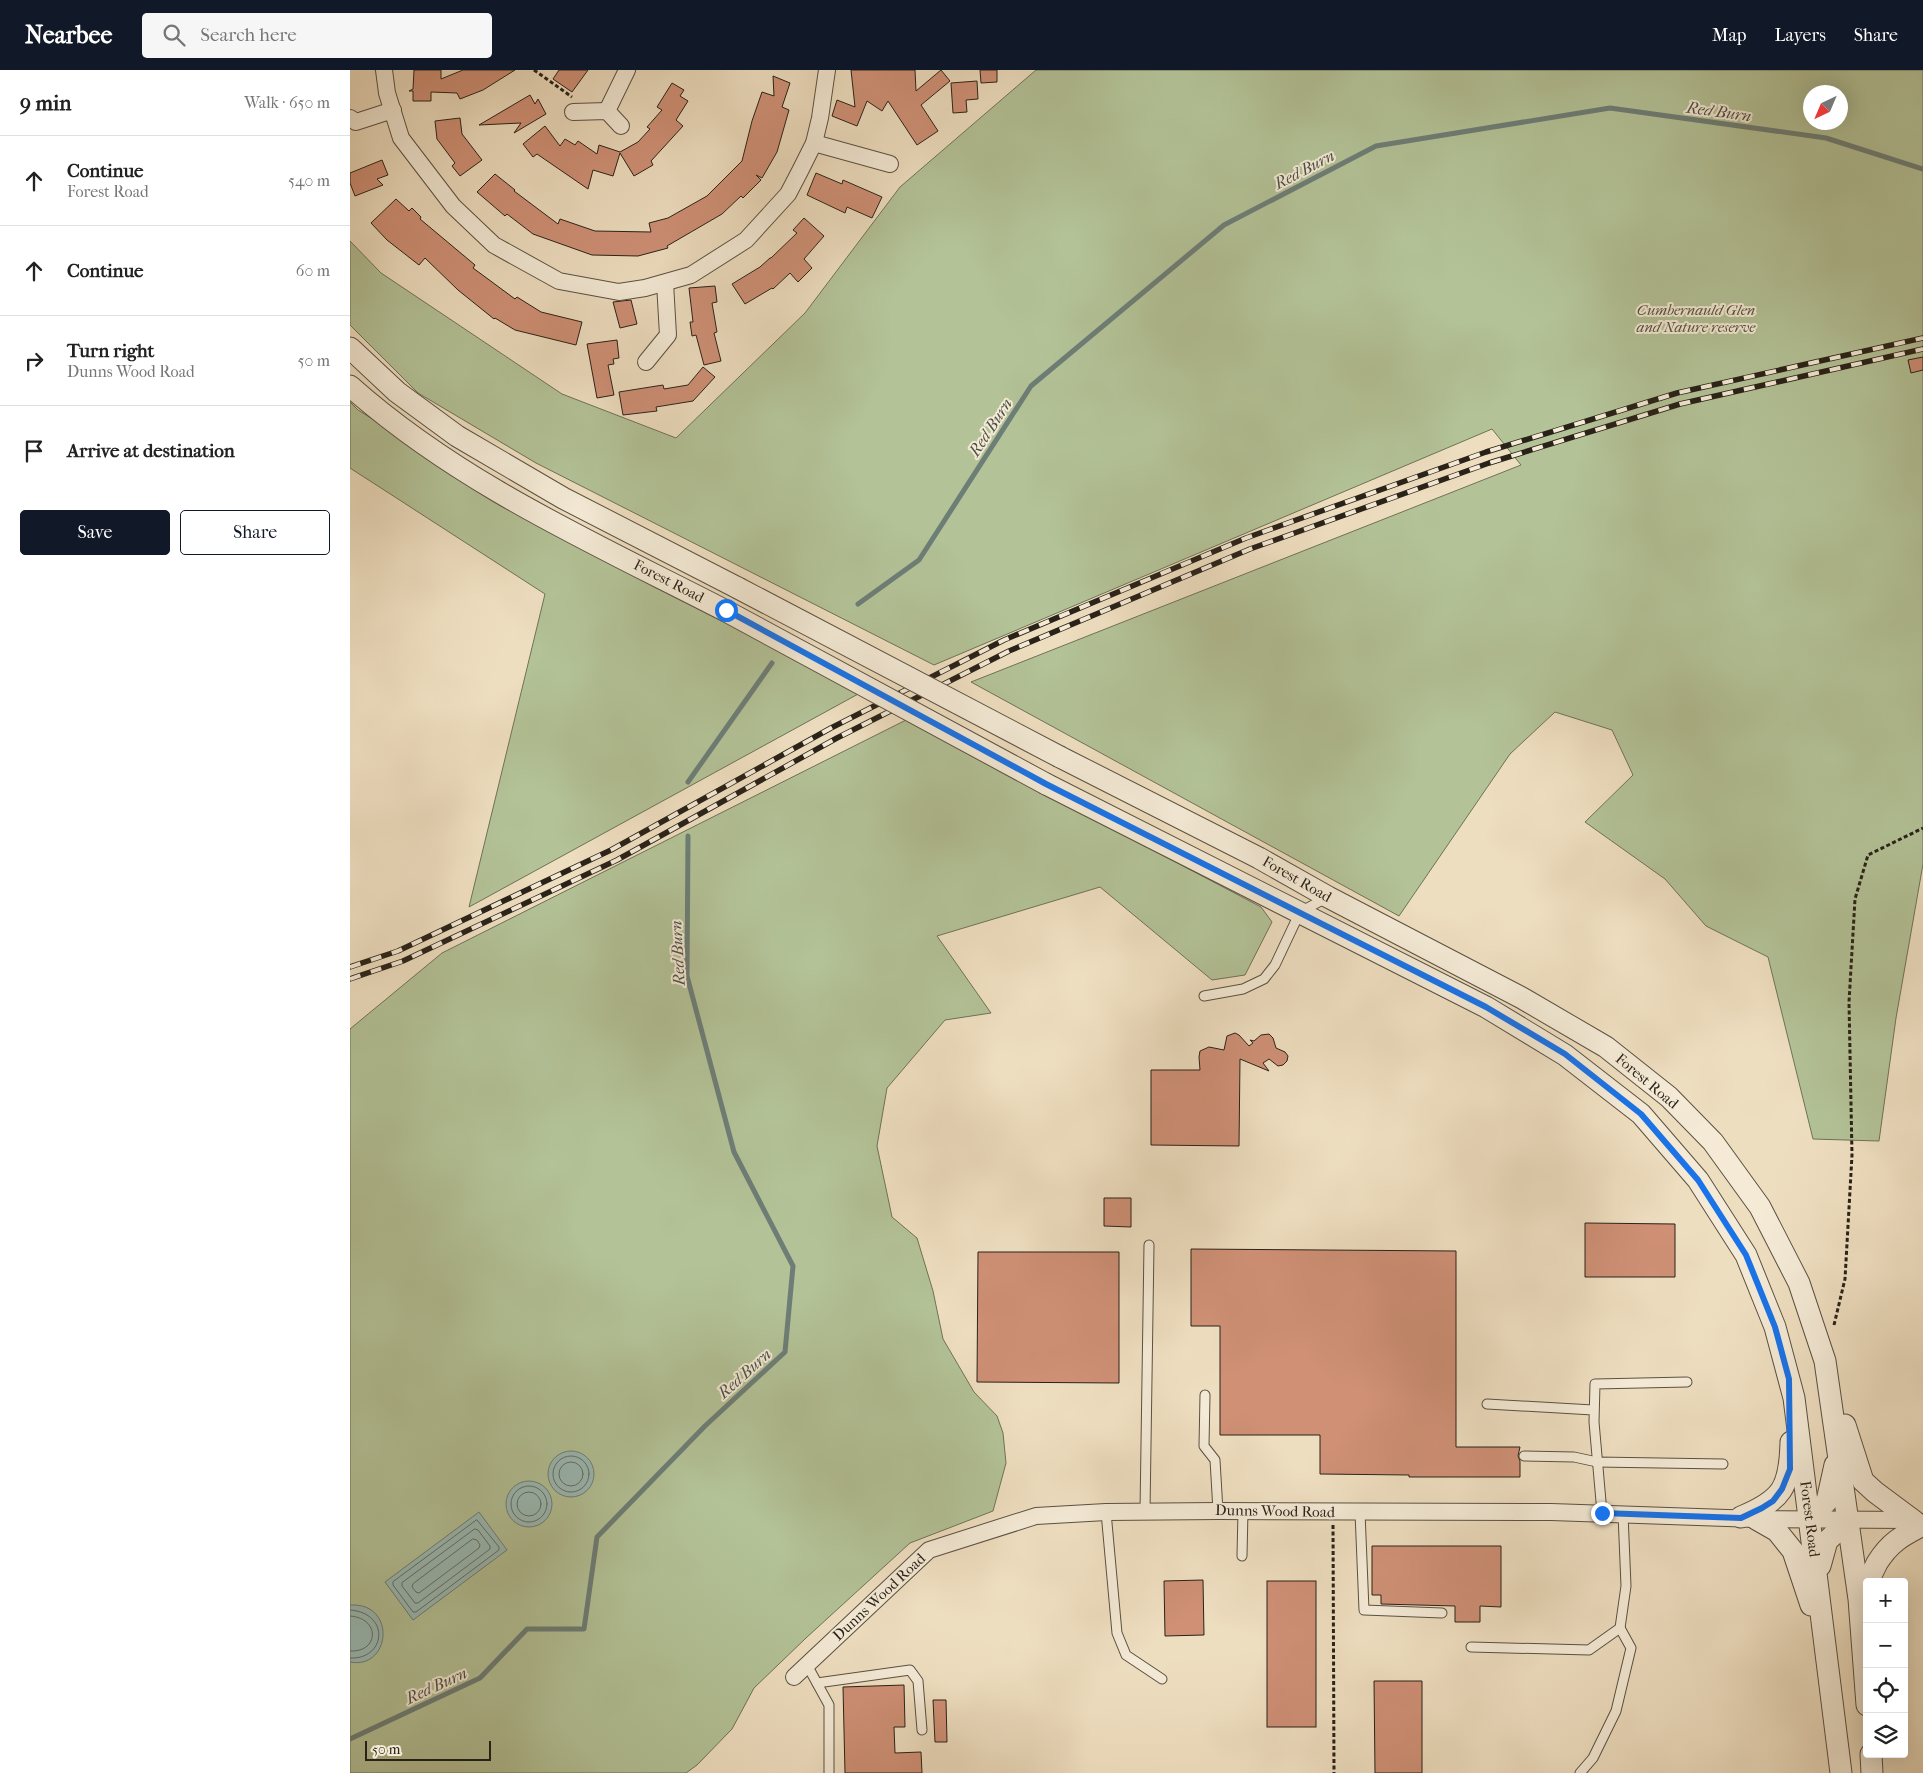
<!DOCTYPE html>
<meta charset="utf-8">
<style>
:root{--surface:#fff;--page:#f6f6f6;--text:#222;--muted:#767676;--line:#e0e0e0;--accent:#111827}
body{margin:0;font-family:"IM FELL French Canon",serif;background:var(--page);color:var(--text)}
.controls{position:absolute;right:15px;bottom:15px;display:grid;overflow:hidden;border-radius:5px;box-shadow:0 5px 20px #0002}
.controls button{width:45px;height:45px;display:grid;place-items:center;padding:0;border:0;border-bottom:1px solid var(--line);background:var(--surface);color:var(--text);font:25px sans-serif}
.compass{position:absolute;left:1453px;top:15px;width:45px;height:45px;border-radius:50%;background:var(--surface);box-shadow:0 5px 20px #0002;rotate:224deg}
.scale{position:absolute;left:15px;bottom:12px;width:126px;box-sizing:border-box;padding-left:5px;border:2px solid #292218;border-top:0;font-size:14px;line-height:18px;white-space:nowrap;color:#292218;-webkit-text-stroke:4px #f4ead6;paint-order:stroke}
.stop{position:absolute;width:15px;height:15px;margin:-11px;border:4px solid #1a73e8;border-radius:50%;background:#fff}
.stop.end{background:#1a73e8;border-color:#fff;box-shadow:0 1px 5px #0008}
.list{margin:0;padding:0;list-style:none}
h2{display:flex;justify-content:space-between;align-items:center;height:65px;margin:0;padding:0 20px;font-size:21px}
h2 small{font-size:16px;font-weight:400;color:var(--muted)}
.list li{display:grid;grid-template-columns:32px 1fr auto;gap:15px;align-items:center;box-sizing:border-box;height:90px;padding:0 20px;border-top:1px solid var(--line)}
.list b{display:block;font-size:19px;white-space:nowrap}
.list p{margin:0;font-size:16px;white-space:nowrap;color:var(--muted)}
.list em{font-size:16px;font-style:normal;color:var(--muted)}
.actions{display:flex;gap:10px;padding:15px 20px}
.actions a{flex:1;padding:11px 0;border:1px solid var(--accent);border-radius:5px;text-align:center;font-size:18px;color:var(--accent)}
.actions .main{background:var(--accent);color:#fff}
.icon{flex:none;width:28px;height:28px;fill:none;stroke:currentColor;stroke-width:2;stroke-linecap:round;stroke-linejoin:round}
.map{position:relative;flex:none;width:1573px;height:1703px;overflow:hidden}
header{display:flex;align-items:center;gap:30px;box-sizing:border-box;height:70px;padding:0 25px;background:var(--accent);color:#fff}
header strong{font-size:24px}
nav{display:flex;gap:28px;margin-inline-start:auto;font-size:18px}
.search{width:350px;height:45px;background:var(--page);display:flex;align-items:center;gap:12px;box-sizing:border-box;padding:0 18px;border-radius:5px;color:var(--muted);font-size:19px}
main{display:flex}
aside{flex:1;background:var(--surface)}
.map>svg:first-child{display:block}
</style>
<header>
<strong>Nearbee</strong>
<div class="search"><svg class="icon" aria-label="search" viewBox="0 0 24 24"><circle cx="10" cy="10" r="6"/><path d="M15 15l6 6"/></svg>Search here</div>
<nav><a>Map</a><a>Layers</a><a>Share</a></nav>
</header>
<main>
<aside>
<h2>9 min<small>Walk · 650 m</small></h2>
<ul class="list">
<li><svg class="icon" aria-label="ahead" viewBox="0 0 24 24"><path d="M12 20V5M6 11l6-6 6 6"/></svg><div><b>Continue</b><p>Forest Road</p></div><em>540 m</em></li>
<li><svg class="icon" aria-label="ahead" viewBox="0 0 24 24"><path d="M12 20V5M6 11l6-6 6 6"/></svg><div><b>Continue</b></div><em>60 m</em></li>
<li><svg class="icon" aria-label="right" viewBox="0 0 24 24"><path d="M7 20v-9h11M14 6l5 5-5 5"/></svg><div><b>Turn right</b><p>Dunns Wood Road</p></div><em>50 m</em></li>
<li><svg class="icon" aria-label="arrive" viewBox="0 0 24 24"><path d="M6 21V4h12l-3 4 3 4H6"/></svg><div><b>Arrive at destination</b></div></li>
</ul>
<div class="actions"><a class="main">Save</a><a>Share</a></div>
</aside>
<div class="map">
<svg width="1573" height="1703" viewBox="0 0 1573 1703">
<rect width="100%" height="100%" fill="#eedec0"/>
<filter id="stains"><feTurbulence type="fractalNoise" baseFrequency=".004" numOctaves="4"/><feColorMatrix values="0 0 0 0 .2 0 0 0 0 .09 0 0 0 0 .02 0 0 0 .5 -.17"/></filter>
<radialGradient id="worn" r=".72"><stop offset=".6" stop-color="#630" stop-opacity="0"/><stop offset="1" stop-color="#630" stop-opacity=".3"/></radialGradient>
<!-- green -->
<g fill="#b3c297" stroke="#6e7258" fill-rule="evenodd">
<path d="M 686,0 L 1573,0 L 1573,794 L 1546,948 L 1529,1071 L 1463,1069 L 1418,887 L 1356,856 L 1315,809 L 1235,752 L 1283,705 L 1262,660 L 1205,642 L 1160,684 L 1049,846 L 621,612 L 1171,395 L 1142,359 L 584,595 L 186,393 L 68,323 L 0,255 L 0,171 L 31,203 L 212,324 L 326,368 L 455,243 L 550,117 ZM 1460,22 L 1490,22 L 1490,52 L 1460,52 Z"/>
<path d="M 0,332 L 8,340 L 196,457 L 510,623 L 119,837 L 195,524 L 0,398 Z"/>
<path d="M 556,650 L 911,837 L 922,852 L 895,905 L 862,910 L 750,817 L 587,866 L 641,943 L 595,950 L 537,1018 L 527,1076 L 542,1147 L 567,1168 L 583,1221 L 593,1269 L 624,1322 L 647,1346 L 653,1363 L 656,1393 L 643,1441 L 560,1473 L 456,1568 L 404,1618 L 382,1659 L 347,1695 L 336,1703 L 0,1703 L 0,959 L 92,883 Z"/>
</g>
<!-- water -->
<g fill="#9abbb6" stroke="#6d7e77">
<circle cx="221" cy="1404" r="23"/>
<circle cx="179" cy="1434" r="23"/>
<path d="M 129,1442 L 157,1480 L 63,1550 L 35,1512 Z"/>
<path d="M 0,1535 C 47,1532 41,1600 0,1592 Z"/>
</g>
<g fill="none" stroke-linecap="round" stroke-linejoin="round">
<!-- shore -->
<g stroke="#626e67" stroke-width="1">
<circle cx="221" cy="1404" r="18"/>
<circle cx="221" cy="1404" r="12"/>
<circle cx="179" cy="1434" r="18"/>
<circle cx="179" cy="1434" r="12"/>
<path d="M 127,1450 L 149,1477 L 149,1480 L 66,1542 L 63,1542 L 43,1515 L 43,1512 Z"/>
<path d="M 125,1459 L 128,1460 L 140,1476 L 140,1479 L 68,1533 L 65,1533 L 52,1516 L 52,1513 Z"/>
<path d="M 123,1469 L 127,1470 L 130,1475 L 129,1478 L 69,1523 L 66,1522 L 62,1517 L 63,1514 Z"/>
<path d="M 0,1540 C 41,1543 36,1590 0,1588"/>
<path d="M 0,1546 C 31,1548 29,1583 0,1581"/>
</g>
<!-- stream -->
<g stroke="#6d7e77" stroke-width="5">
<path d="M 508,534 L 569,490 L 681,316 L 874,155 L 1026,76 L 1260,38 L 1476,68 L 1573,99"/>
<path d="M 338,712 L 422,593"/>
<path d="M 0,1669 L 130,1608 L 177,1559 L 234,1559 L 247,1467 L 355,1356 L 435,1282 L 443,1196 L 384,1082 L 337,906 L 338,766"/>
</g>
</g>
<!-- building -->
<g fill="#cf9076" stroke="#292218">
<path d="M 64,0 L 91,0 L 91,9 L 113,0 L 165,0 L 133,20 L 110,29 L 107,23 L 81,22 L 81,31 L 63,31 L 63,21 L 59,21 L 63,19 Z"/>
<path d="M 209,0 L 238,0 L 222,22 L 203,9 Z"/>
<path d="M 501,0 L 565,0 L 566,21 L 591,0 L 600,11 L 571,35 L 588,61 L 567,75 L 538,31 L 532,41 L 517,31 L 507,56 L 482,46 L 487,30 L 505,37 Z"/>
<path d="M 630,0 L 647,0 L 647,12 L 631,13 Z"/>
<path d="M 423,6 L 440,13 L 432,37 L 439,40 L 427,82 L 412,108 L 406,105 L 411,110 L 393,128 L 391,126 L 372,144 L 317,176 L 318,178 L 288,186 L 242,185 L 183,164 L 157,144 L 155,146 L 127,122 L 145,104 L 165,120 L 164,121 L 208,154 L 210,149 L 245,161 L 301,162 L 299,153 L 318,148 L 357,126 L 392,91 L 402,51 L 412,22 L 424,26 Z"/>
<path d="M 627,11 L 628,29 L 616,30 L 617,42 L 603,43 L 601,13 Z"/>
<path d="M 322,13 L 334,20 L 330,26 L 338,31 L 326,50 L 333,56 L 301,91 L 303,95 L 284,106 L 270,83 L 263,106 L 243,100 L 238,119 L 187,84 L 183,87 L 173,74 L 195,56 L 210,76 L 215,69 L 225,75 L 228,71 L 247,84 L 249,75 L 270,82 L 288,72 L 300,59 L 297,57 L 312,40 L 307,37 Z"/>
<path d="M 180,25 L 185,34 L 188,29 L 196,44 L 164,63 L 171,53 L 129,55 Z"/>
<path d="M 110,48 L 112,64 L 132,90 L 110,106 L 102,96 L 105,93 L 87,69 L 85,51 Z"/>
<path d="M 32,90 L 38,105 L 27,109 L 33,115 L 5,126 L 0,113 L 0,103 Z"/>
<path d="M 466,103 L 492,114 L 493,110 L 532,127 L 522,148 L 497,137 L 495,143 L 457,125 Z"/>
<path d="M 46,129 L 59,141 L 62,138 L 71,147 L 70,149 L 125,195 L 123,198 L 165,229 L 167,227 L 191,242 L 232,252 L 226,275 L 165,260 L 145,248 L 144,249 L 108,220 L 75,188 L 69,195 L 37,170 L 21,153 Z"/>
<path d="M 454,148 L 474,166 L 454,189 L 462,198 L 448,212 L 440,203 L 423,219 L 422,218 L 395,234 L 382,214 L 410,197 L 420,188 L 421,188 L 447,163 L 443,160 Z"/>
<path d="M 365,216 L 367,232 L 362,233 L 367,262 L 364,263 L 371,291 L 354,295 L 346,265 L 342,266 L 340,252 L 343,252 L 339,218 Z"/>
<path d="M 281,230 L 287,254 L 270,258 L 263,232 Z"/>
<path d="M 267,270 L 269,288 L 263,289 L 264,294 L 258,295 L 264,325 L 247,328 L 237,274 Z"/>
<path d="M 1573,287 L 1573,300 L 1561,303 L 1558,290 Z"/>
<path d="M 353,297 L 365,307 L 343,331 L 306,337 L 307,341 L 273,345 L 269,322 L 313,315 L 314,319 L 338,315 Z"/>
<path d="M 885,963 L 889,965 L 899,976 L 903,973 L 900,970 L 904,971 L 911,965 L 919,964 L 923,968 L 926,978 L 935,982 L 938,986 L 937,991 L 933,995 L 928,996 L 919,989 L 913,993 L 919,1001 L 890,989 L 889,1076 L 801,1075 L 801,1000 L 850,1000 L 849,987 L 850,981 L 859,977 L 874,980 L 877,966 Z"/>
<path d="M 754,1128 L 781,1128 L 781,1157 L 754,1156 Z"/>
<path d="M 1235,1153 L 1325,1154 L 1325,1207 L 1235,1207 Z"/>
<path d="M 841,1179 L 1106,1181 L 1106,1377 L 1170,1377 L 1168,1386 L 1170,1391 L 1170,1407 L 1059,1407 L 1059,1405 L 970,1404 L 970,1365 L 870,1365 L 870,1256 L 841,1256 Z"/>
<path d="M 628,1182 L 769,1182 L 769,1313 L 627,1312 Z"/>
<path d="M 1022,1476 L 1151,1476 L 1151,1537 L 1130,1536 L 1130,1552 L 1105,1552 L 1105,1536 L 1031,1534 L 1031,1525 L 1022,1525 Z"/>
<path d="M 853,1510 L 854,1565 L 815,1566 L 814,1511 Z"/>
<rect x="917" y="1511" width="49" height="146"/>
<path d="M 1024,1611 L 1072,1611 L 1072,1703 L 1025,1703 Z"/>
<path d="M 554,1615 L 555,1657 L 544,1657 L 545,1683 L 571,1682 L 572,1703 L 495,1703 L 493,1617 Z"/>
<path d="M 583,1630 L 596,1630 L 597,1672 L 585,1672 Z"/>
</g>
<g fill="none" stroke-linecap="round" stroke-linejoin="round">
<!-- service casing -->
<g stroke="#5a5142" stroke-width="11">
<g id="service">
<path d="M 854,926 L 893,919 L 914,909 L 925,895 L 950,842 L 978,827"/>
<path d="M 855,1325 L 854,1376 L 865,1390 L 868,1441"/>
<path d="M 1137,1334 L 1243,1340"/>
<path d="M 1174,1386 L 1224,1387 L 1247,1392 L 1373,1394"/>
<path d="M 795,1441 L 799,1175"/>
<path d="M 756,1442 L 767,1563 L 776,1585 L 812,1609"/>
<path d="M 1010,1442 L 1014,1540 L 1092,1543"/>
<path d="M 1252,1443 L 1244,1352 L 1245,1314 L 1337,1312"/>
<path d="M 892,1486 L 893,1441"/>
<path d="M 1121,1577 L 1239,1580 L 1270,1558 L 1276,1516 L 1273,1444"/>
<path d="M 457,1595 L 479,1635 L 479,1703"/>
<path d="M 467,1613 L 560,1600 L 568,1611 L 572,1660"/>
<path d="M 1230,1703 L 1243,1688 L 1266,1641 L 1281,1578 L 1270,1558"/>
</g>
</g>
<!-- minor casing -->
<g stroke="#5a5142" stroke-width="18">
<g id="minor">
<path d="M 34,0 L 37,23 L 51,68 L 103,136 L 144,175 L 209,211 L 269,222 L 295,218 L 341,205 L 396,170 L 438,124 L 450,101 L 464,73 L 470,48 L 477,0"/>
<path d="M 257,41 L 277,0"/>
<path d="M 223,42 L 257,41 L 271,56"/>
<path d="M 0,48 L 6,52 L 43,40"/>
<path d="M 464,73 L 540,94"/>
<path d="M 296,292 L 318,265 L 315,213"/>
<path d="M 444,1607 L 579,1480 L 686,1446 L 756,1442 L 868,1441 L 1201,1442 L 1406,1449 L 1566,1450"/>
</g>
</g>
<!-- tertiary casing -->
<g stroke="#5a5142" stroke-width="23">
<g id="tertiary">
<path d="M 0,278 L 47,322 L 107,366 L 213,428 L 388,518"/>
<path d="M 0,316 C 110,414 246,474 376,541"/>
<path d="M 710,687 L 909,788 L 978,827 L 1172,928 L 1256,977 L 1319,1027 L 1363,1072 L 1410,1137 L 1449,1213 L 1475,1291 L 1509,1529 L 1517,1635"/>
<path d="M 696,714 L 1136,937 L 1215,985 L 1291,1044 L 1348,1110 L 1396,1185 L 1425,1257 L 1444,1328 L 1491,1703"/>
<path d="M 1495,1355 L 1513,1411 L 1525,1422 L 1564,1451"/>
<path d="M 1391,1447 C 1432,1430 1440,1418 1441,1372"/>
<path d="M 1406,1449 L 1427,1461 L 1443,1481 L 1461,1535"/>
<path d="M 1461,1449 L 1477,1431 L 1485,1395"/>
<path d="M 1470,1496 L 1477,1471 L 1498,1451"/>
<path d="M 1520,1512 C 1520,1505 1524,1500 1527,1493 C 1540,1472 1552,1466 1573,1455"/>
<path d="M 1521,1684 L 1522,1703"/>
</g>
</g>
<!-- path -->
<g stroke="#292218" stroke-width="3" stroke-dasharray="4 2.5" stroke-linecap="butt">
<path d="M 184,0 L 222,27"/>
<path d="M 1484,1255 L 1495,1209 L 1502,1085 L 1499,932 L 1505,829 L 1518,785 L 1573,758"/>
<path d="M 983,1455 L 984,1703"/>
</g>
<!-- service -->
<use href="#service" stroke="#f4ead6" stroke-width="9"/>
<!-- minor -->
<use href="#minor" stroke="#f4ead6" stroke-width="16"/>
<!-- tertiary -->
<use href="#tertiary" stroke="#f4ead6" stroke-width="21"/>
<!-- rail casing -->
<g stroke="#292218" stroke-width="5.5">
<g id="rail">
<path d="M 0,897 L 48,881 L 261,780 L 481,658 L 654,570 L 896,468 L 1136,382 L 1327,323 L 1573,268"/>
<path d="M 0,909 L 53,891 L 267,790 L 487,668 L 659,581 L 900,479 L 1139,393 L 1330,334 L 1573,279"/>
</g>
</g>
<!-- rail -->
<use href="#rail" stroke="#f4ead6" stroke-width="4" stroke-dasharray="11" stroke-linecap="butt"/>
<!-- tertiary-bridge casing -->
<g stroke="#5a5142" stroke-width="23" stroke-linecap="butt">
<g id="tertiary-bridge">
<path d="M 388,518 L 710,687"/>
<path d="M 376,541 L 696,714"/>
</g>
</g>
<!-- tertiary-bridge -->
<use href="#tertiary-bridge" stroke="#f4ead6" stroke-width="21"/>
</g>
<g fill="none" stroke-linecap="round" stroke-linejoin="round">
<!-- route -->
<path stroke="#1a73e8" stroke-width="6" d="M 376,540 L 696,714 L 1136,937 L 1215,984 L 1291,1044 L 1348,1110 L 1396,1185 L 1425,1257 L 1439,1309 L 1440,1399 L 1432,1419 L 1423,1431 L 1412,1438 L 1391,1448 L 1252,1443"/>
</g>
<g text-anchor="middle" stroke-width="4" stroke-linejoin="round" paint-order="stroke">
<!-- park labels -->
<g font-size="15" font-style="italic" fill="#52523e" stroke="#f4ead6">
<text x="1346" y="245">Cumbernauld Glen<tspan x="1346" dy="17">and Nature reserve</tspan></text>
</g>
<!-- street labels -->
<g font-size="15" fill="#292218" stroke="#f4ead6">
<text transform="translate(319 511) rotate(27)" y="5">Forest Road</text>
<text transform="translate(947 809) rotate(30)" y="5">Forest Road</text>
<text transform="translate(1297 1011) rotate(40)" y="5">Forest Road</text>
<text transform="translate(925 1441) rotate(1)" y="5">Dunns Wood Road</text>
<text transform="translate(1460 1449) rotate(83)" y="5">Forest Road</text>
<text transform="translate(529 1527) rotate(-43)" y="5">Dunns Wood Road</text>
</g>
<!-- water labels -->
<g font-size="16" font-style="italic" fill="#4b5047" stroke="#f4ead6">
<text transform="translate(1369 41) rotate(8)" y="6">Red Burn</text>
<text transform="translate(954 99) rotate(-28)" y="6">Red Burn</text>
<text transform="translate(640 357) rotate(-57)" y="6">Red Burn</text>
<text transform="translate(327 883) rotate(-93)" y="6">Red Burn</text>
<text transform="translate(394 1303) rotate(-42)" y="6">Red Burn</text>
<text transform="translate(86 1615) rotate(-25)" y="6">Red Burn</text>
</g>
</g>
<rect width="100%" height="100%" filter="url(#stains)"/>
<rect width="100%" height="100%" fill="url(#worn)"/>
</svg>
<div class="controls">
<button>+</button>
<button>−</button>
<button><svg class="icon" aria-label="locate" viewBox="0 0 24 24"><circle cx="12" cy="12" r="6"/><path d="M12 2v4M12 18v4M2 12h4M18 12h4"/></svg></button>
<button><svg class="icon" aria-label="layers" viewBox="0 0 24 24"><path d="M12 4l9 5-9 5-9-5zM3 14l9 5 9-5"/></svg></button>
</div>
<svg class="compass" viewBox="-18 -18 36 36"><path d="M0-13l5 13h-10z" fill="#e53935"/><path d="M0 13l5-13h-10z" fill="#767676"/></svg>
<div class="scale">50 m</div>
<div class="stop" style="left:376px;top:540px"></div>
<div class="stop end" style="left:1252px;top:1443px"></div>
</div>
</main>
